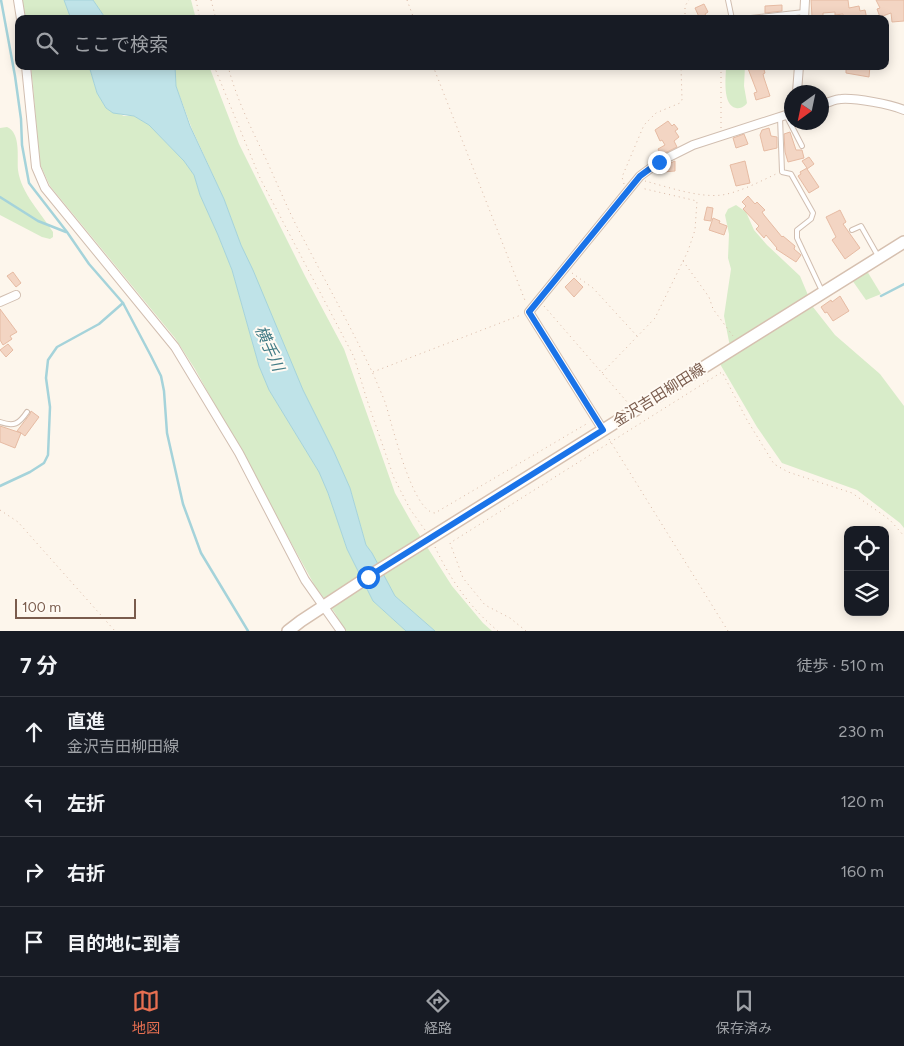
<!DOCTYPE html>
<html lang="ja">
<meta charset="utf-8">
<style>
:root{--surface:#171b24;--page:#242831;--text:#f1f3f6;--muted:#9ea1a6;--line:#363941;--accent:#e76f51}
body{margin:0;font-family:Figtree,"Noto Sans JP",sans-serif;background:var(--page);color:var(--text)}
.controls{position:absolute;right:15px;bottom:15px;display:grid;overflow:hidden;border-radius:10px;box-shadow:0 2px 12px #0003}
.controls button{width:45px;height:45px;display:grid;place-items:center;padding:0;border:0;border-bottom:1px solid var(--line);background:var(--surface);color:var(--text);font:25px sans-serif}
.compass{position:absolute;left:784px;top:85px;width:45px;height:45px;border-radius:50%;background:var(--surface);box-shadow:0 2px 12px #0003;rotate:213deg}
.scale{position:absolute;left:15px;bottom:12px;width:121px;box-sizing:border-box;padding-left:5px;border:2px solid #7a5c4d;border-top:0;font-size:14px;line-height:18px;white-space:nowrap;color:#7a5c4d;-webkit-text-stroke:4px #fffaf3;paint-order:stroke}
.stop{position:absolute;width:15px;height:15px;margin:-11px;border:4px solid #1a73e8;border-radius:50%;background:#fff}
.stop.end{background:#1a73e8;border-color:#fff;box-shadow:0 1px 5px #0008}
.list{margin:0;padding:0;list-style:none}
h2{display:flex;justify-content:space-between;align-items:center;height:65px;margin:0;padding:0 20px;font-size:21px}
h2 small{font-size:16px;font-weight:400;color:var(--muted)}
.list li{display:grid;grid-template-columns:32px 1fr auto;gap:15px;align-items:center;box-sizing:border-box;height:70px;padding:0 20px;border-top:1px solid var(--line)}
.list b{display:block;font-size:19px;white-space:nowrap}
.list p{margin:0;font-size:16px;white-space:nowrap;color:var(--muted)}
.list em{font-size:16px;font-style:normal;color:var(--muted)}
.icon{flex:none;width:28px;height:28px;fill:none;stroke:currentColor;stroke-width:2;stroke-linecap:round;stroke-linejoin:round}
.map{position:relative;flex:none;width:904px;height:631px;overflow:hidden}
.search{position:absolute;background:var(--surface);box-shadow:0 2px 12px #0003;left:15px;right:15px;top:15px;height:55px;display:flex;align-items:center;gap:12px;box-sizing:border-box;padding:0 18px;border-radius:10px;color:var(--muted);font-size:19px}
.sheet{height:345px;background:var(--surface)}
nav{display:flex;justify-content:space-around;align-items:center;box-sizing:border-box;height:70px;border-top:1px solid var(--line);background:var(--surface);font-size:14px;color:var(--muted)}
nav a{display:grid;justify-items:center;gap:2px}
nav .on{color:var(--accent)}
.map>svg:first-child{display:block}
</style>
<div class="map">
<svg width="904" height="631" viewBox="0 0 904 631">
<rect width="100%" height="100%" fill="#fdf6ec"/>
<!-- green -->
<g fill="#d8ecc9">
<path d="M 22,0 L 64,0 L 71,19 L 25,19 Z"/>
<path d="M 93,0 L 191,0 L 196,19 L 106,19 Z"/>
<path d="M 31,66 L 89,66 L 97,93 L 106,108 L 124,116 L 134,116 L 149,125 L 184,161 L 194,175 L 200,195 L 218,235 L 232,270 L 259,366 L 269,390 L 319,472 L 328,493 L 347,549 L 373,601 L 406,631 L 345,631 L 335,613 L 315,586 L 195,369 L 175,338 L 50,186 L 40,164 Z"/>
<path d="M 175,66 L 209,66 L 239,144 L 305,276 L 344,349 L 395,493 L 413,525 L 452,586 L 483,623 L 492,631 L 435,631 L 395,596 L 372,553 L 366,545 L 350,488 L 334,452 L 303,390 L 241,245 L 224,199 L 192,129 L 176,86 Z"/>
<path d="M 726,66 L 745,66 L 744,86 L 747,103 C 745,106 741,109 736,108 C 722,105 726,77 726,66 Z"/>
<path d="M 7,127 C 21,133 17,157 18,170 C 21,193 41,213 53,232 L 53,237 L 50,239 L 42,237 L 0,215 L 0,128 Z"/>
<path d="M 736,205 L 746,212 L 754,230 L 767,245 L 800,276 L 813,307 L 835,335 L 880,374 L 904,406 L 904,528 L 900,523 L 857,490 L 782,463 L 757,427 L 720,364 L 732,357 L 724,316 L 731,269 L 728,258 L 729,234 L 725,215 L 728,209 Z"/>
<path d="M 867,271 L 881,294 L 866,300 L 852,280 Z"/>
</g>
<!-- water -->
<g fill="#bfe3e8" stroke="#a5d3da">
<path d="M 64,0 L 93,0 L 106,19 L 71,19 Z"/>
<path d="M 89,66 L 175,66 L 176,86 L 190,126 L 224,199 L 241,245 L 253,270 L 303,390 L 334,452 L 350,488 L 366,545 L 372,553 L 395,596 L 435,631 L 406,631 L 373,601 L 347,549 L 328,493 L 319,472 L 269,390 L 259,366 L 232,270 L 218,235 L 200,195 L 194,175 L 184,161 L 149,125 L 134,116 L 113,113 L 106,108 L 97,93 Z"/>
</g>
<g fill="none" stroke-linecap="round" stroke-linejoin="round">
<!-- stream -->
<g stroke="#a5d3da" stroke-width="2.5">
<path d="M 1,0 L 15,76 L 21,119 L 22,145 L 29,183 L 67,232 L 89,264 L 123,303 L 151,356 L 161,376 L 164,391 L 167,433 L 183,504 L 201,553 L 248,631"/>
<path d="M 0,197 L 38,221 L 66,232"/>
<path d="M 881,296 L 904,284"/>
<path d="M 0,486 L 30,472 L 44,463 L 48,455 L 50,407 L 46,378 L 48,360 L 57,347 L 99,324 L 123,303"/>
</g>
</g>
<!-- building -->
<g fill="#f3d5c3" stroke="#e6bba3">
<path d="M 811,0 L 848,0 L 849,8 L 859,6 L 860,11 L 865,10 L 867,19 L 843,19 L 843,14 L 835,15 L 835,12 L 823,13 L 823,17 L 812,17 Z"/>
<path d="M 876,0 L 904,0 L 904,21 L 892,22 L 891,13 L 880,17 L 877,9 L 880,8 Z"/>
<path d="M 704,4 L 708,12 L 705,14 L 708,19 L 700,19 L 695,8 Z"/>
<path d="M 782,5 L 782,11 L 765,13 L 765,6 Z"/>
<path d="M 747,66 L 763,66 L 765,73 L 763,74 L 764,78 L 770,96 L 756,100 L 754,93 L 757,92 Z"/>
<path d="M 846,66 L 870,66 L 869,77 L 846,73 Z"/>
<path d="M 668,121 L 672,126 L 674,124 L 678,129 L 675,131 L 679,137 L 674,141 L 677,147 L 661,155 L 658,149 L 665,145 L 662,140 L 660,141 L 655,130 Z"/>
<path d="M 769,128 L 771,136 L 777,137 L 777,148 L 764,151 L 760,135 L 762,130 Z"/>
<path d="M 790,132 L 796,150 L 802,150 L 804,158 L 788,162 L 785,152 L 784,134 Z"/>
<path d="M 744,134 L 748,144 L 736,148 L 733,138 Z"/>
<path d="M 809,157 L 814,164 L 807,169 L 819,187 L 809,193 L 798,176 L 801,174 L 800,172 L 807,168 L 802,161 Z"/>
<path d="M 675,161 L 675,171 L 663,172 L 662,167 Z"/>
<path d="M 745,161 L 750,183 L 736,186 L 730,165 Z"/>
<path d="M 748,196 L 755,204 L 757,202 L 765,210 L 762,212 L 764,215 L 782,237 L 783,236 L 795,246 L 794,249 L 801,255 L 796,262 L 776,249 L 777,248 L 766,235 L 764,238 L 756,229 L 759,226 L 743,209 L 746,206 L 742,202 Z"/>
<path d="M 707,207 L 713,208 L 711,221 L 704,220 Z"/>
<path d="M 840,210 L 846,222 L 843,224 L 860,248 L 845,259 L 832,240 L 836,237 L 826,217 Z"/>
<path d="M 713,218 L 720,221 L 719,223 L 727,226 L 724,235 L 709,230 Z"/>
<path d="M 13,272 L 21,283 L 16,287 L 7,276 Z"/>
<path d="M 574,278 L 583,287 L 574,297 L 565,287 Z"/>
<path d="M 840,296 L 849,311 L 833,321 L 827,312 L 825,313 L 821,307 L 831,300 L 832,302 Z"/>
<path d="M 0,309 L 17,332 L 10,336 L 12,339 L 3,345 L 0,340 Z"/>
<path d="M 8,344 L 13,350 L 6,357 L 0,350 Z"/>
<path d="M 31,411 L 39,417 L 25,436 L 21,433 L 15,448 L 0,442 L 0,426 L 21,433 L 17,431 L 30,414 Z"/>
</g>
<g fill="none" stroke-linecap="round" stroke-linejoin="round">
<!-- lane casing -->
<g stroke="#d1beb0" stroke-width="6">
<g id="lane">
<path d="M 728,0 L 732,19"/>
<path d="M 742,19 L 804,12"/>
<path d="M 786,115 L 802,146"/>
<path d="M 780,117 L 782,172 L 791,174 L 813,213 L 811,219 L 797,230 L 797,238 L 822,291"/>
<path d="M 852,230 L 861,226 L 878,256"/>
<path d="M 0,422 C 14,427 19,424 27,412"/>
</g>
</g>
<!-- street casing -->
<g stroke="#d1beb0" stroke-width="10">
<g id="street">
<path d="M 18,0 L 21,19"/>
<path d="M 804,19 L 805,0"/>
<path d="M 26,66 L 36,167 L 45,188 L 175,347 L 239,453 L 305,580 L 341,631"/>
<path d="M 797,92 L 799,66"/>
<path d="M 822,104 C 828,103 835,99 841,99 C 856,98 890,104 904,110"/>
<path d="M 0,302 L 16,295"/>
<path d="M 603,430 L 529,312 L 640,176 L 659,162 L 693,145 L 792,113"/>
</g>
</g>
<!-- secondary casing -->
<g stroke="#d6c0b0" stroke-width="14">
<path id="secondary" d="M 288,631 L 301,621 L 368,577 L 904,242"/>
</g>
<!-- path -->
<g stroke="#d9b8a5" stroke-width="1" stroke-dasharray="1 4" stroke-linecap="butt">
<path d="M 196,0 L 200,19"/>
<path d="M 211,0 L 216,19"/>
<path d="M 407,0 L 414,19"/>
<path d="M 685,19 L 685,6 L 689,0"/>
<path d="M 214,66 L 260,178 L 354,357 L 367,400 L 394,478 L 410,509 L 425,530"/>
<path d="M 228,66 C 236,98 251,128 265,157 C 278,185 289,213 304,240 C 328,286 353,331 375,378 C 378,386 382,394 385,402 C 392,423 412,512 435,513 L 588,423"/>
<path d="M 433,66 L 526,303"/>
<path d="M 721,128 L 721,66"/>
<path d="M 645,181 C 668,187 699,198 722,195 C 740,192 759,182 776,174"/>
<path d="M 624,184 L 622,177 L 644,125 L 656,113 L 680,103 L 682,100 L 681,66"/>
<path d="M 683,261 L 709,297 L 713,309 L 733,336"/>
<path d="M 572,273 L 593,288 L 637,336"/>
<path d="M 544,306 L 628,403"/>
<path d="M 373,372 L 521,315"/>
<path d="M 602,373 L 655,318 L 688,251 L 695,230 L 697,201 L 641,188"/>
<path d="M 609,439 L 728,631"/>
<path d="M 0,510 L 18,522 L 115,631"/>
<path d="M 435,547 C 450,579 470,608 498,631"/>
<path d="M 526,631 L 510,618 L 485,605 L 463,578 L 450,543 L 722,372 L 747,420 L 774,464 L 788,472 L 852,493 L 890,520 L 904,536"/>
</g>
<!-- lane -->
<use href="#lane" stroke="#fff" stroke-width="4"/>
<!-- street -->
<use href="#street" stroke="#fff" stroke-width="8"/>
<!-- secondary -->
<use href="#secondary" stroke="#fff" stroke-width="11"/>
</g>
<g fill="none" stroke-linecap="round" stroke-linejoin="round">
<!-- route -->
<path stroke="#1a73e8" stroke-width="6" d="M 368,577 L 603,430 L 529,312 L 640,176 L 659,162"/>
</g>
<g text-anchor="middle" stroke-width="4" stroke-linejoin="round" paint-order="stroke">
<!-- street labels -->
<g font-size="15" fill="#7a5c4d" stroke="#fffaf3">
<text transform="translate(659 395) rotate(-32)" y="5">金沢吉田柳田線</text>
</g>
<!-- water labels -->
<g font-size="16" font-style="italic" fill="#437c86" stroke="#fffaf3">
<text transform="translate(270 348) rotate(66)" y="6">横手川</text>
</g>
</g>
</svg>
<div class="controls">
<button><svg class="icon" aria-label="locate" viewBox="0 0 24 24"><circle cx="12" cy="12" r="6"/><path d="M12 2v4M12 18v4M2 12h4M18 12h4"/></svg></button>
<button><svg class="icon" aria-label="layers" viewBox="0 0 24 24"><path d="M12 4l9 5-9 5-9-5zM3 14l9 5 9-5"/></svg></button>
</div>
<svg class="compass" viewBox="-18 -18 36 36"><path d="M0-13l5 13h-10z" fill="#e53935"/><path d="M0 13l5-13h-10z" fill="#9ea1a6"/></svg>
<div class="scale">100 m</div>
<div class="stop" style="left:368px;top:577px"></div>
<div class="stop end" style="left:659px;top:162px"></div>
<div class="search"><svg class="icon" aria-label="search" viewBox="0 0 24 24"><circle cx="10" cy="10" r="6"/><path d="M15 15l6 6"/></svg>ここで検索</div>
</div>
<section class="sheet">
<h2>7 分<small>徒歩 · 510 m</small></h2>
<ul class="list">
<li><svg class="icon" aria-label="ahead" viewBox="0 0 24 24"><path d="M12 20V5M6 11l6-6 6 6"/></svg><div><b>直進</b><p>金沢吉田柳田線</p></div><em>230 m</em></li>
<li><svg class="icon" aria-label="left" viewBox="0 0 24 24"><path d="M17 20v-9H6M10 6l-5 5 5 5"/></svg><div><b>左折</b></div><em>120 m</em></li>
<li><svg class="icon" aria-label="right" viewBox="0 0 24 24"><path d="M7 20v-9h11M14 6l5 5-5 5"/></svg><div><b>右折</b></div><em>160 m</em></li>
<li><svg class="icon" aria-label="arrive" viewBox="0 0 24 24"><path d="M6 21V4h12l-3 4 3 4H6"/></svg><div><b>目的地に到着</b></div></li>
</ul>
</section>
<nav>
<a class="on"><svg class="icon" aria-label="map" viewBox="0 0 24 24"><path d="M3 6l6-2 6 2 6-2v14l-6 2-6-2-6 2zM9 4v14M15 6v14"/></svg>地図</a>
<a><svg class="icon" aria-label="directions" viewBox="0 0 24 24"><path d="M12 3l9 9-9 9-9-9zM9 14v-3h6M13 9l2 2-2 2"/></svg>経路</a>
<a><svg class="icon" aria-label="saved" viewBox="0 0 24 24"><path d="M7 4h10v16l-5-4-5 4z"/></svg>保存済み</a>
</nav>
